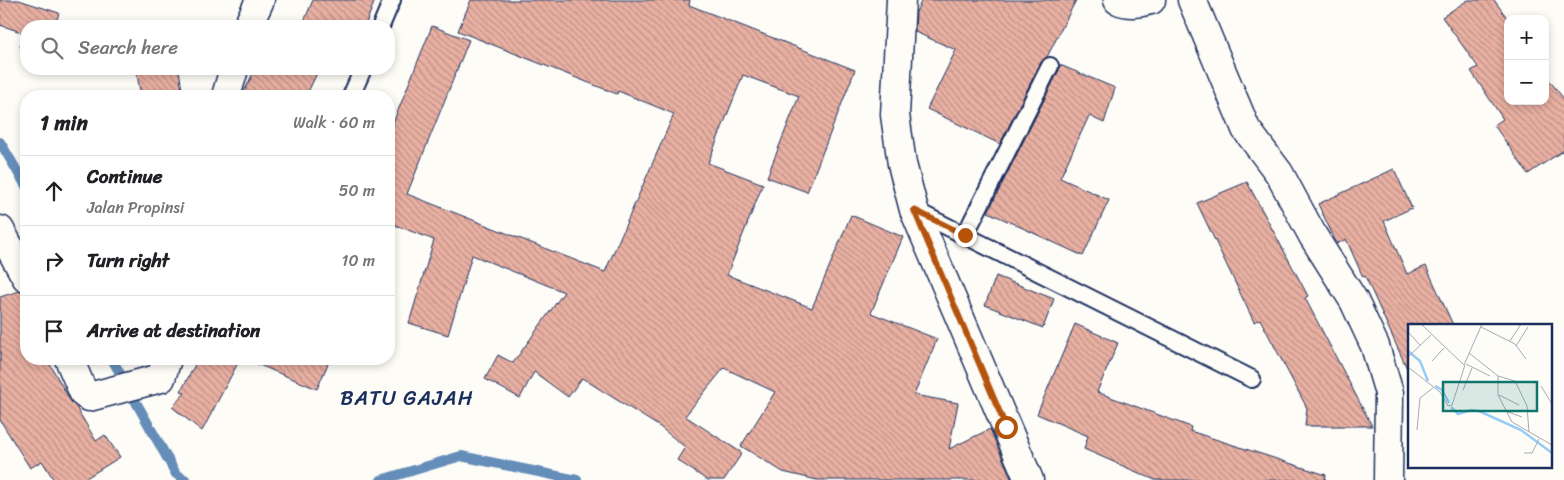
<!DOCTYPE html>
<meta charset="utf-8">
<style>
:root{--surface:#fff;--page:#f2f2f2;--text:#202124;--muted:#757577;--line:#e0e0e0}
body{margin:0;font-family:Sriracha,sans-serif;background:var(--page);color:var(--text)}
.controls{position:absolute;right:15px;top:15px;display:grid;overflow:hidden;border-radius:10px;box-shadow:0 2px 8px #0003}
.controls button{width:45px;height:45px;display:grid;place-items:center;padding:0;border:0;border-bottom:1px solid var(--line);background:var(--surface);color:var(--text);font:25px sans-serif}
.stop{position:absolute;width:15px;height:15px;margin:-11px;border:4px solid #b45309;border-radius:50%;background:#fff}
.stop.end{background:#b45309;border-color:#fff;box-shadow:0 1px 5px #0008}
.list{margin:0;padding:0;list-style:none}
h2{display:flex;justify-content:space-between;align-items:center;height:65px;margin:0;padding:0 20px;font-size:21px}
h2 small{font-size:16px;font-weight:400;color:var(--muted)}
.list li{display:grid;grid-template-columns:32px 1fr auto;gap:15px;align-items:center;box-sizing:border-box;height:70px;padding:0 20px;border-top:1px solid var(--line)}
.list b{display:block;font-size:19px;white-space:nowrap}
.list p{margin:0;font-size:16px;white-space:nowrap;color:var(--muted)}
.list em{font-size:16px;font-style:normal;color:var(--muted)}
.icon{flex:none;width:28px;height:28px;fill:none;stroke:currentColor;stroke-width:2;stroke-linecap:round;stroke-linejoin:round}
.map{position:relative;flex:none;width:1564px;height:480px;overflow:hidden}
.search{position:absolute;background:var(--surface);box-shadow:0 2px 8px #0003;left:20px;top:20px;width:375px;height:55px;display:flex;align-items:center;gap:12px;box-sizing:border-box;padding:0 18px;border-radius:20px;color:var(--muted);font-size:19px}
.panel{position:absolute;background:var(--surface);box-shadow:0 2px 8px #0003;left:20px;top:90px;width:375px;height:275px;border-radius:20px}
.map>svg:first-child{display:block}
</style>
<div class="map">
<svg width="1564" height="480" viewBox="0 0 1564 480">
<defs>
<pattern id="building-back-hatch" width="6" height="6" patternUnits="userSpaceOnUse" patternTransform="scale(1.25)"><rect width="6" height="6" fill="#e9b0a2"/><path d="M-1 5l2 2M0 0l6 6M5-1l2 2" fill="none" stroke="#bc9087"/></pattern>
</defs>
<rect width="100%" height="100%" fill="#fdfcf7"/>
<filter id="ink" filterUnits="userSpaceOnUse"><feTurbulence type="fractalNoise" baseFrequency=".02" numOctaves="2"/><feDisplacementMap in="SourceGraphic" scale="10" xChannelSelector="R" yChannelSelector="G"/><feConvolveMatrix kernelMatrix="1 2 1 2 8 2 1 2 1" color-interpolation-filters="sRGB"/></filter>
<g filter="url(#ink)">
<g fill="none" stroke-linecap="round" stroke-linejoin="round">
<!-- stream -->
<g stroke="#658db9" stroke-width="10">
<path d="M 0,142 L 26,186"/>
<path d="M 112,359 L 176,474 L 186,480"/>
<path d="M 381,480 L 461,456 L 577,480"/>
</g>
</g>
<!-- building -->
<g fill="url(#building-back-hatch)" stroke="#1b2f5e">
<path d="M 0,0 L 19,0 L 59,13 L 55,26 L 26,26 L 26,49 L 20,47 L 24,33 L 0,25 Z"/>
<path d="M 313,0 L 375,0 L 365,26 L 302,26 Z"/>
<path d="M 471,0 L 690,0 L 689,5 L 855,70 L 807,192 L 767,177 L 799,96 L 743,75 L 708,163 L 763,184 L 727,275 L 812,308 L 851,215 L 903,237 L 871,313 L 937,339 L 914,395 L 958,403 L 949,449 L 990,429 L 1012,480 L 817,480 L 783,472 L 741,446 L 775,392 L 724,368 L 685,416 L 742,453 L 724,480 L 707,480 L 677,460 L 685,447 L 660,427 L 582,378 L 568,397 L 534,372 L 520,398 L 485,379 L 498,355 L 513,363 L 564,292 L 472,255 L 448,335 L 409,323 L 434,240 L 395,225 L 390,237 L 389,237 L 389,133 L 432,26 L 469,40 L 407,194 L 605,272 L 674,114 L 618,91 L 617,94 L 458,31 Z"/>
<path d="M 922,0 L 1076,0 L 1047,57 L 1041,62 L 1000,144 L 927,109 L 956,50 L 915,32 L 916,12 Z"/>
<path d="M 1468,0 L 1494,0 L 1508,19 L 1508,101 L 1545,101 L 1545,75 L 1564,99 L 1564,150 L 1528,174 L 1494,125 L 1503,119 L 1471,71 L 1478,67 L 1442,17 Z"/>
<path d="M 1060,65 L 1115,88 L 1104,123 L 1089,116 L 1060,178 L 1109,200 L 1083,256 L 988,212 L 1059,70 Z"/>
<path d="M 136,69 L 179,69 L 182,91 L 141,96 Z"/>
<path d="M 255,69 L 319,69 L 306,96 L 242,96 Z"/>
<path d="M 1394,169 L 1412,208 L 1384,221 L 1407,274 L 1426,266 L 1453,325 L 1409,325 L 1409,373 L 1365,276 L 1363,277 L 1346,239 L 1337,244 L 1318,204 Z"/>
<path d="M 1247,182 L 1308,296 L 1305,298 L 1372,426 L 1305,426 L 1307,408 L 1260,319 L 1254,322 L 1197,203 Z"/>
<path d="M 996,276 L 1054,299 L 1043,328 L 985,305 Z"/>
<path d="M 19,291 L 26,293 L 26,359 L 47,359 L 70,400 L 76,407 L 96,441 L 105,435 L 120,457 L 83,480 L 54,480 L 42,461 L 30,468 L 0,420 L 0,297 Z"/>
<path d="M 1075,324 L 1118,343 L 1097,392 L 1191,427 L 1190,431 L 1326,475 L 1325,480 L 1155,480 L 1084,449 L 1088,436 L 1037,414 Z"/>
<path d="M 198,359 L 240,359 L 202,431 L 172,407 L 185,393 L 181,391 Z"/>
<path d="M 245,359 L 330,359 L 317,389 Z"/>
</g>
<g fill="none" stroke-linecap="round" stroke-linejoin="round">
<!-- lane casing -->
<g stroke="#1b2f5e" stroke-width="20">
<g id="lane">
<path d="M 381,26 L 392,0"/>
<path d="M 351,96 L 363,69"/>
<path d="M 914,210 L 1252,379"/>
<path d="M 965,235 L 1050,66"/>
</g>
</g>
<!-- street casing -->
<g stroke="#1b2f5e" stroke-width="31">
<g id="street">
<path d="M 901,0 L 895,115 L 902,164 L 914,210 L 1029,480"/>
<path d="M 1118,0 C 1129,5 1139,3 1151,0"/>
<path d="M 1192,0 L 1246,129 L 1279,173 L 1313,236 L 1354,301 L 1375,346 L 1389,393 L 1388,480"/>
<path d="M 248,26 L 260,0"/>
<path d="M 226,96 L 234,69"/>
<path d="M 0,230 L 26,277"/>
<path d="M 69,359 L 84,394 L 89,397 L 161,378 L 167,359"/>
</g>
</g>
<!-- lane -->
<use href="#lane" stroke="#fdfcf7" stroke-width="16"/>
<!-- street -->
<use href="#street" stroke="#fdfcf7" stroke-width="28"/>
</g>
</g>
<g fill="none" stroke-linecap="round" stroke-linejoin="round" filter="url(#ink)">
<!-- route -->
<path stroke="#b45309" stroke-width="6" d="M 965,235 L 914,210 L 1006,427"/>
</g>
<g text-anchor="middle" stroke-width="4" stroke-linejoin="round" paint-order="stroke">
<!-- quarter labels -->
<g font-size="21" letter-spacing="1" fill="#1b2f5e" stroke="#fdfcf7">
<text x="407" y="405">BATU GAJAH</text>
</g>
</g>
<!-- overview -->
<g transform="translate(1408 324)">
<rect width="144" height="144" fill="#fdfcf7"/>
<path fill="none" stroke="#96ccf5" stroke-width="2.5" d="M 0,27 L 12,37 L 20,57M 27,62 L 34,66 L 41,79M 43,83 L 50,90 L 63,86 L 71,87 L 113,106 L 144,129"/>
<path fill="none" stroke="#a3aaba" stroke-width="1" d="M 13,0 L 56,41 L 74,0M 73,3 L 107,20 L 118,35M 0,8 L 12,21M 102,17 L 113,0M 108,22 L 120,3M 61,29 L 90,52 L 107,57 L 119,82 L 121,108M 0,33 L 23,11M 24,37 L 36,24M 58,40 L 82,52M 0,43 L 32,68 L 40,82 L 44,81 L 57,41M 90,52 L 90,71 L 104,98 L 144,121M 133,62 L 144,80M 55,66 L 64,44M 91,71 L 111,81M 97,87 L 114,93M 9,106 L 12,74 L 25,64M 116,129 L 124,129 L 131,115"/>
<path fill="#0f766e" fill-opacity="0.15" stroke="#0f766e" stroke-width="2.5" d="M 35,58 L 129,58 L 129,87 L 35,87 Z"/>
<rect width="144" height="144" fill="none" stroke="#1b2f5e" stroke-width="2.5"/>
</g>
</svg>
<div class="controls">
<button>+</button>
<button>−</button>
</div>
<div class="stop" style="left:1006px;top:427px"></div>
<div class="stop end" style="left:965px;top:235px"></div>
<div class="search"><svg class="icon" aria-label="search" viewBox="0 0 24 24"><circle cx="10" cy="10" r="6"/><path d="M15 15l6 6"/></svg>Search here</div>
<section class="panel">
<h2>1 min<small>Walk · 60 m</small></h2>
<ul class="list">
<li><svg class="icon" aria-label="ahead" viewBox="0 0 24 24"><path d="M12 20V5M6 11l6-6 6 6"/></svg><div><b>Continue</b><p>Jalan Propinsi</p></div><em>50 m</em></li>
<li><svg class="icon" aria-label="right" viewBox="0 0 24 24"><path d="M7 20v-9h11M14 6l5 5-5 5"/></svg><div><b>Turn right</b></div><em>10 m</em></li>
<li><svg class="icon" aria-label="arrive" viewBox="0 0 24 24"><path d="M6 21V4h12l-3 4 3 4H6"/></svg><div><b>Arrive at destination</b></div></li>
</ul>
</section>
</div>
